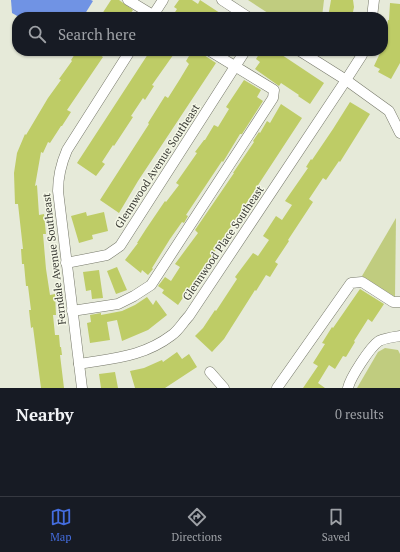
<!DOCTYPE html>
<style>
:root{--surface:#171b24;--page:#242831;--text:#f1f3f6;--muted:#9ea1a6;--line:#363941;--accent:#446ddf}
body{margin:0;font-family:"PT Serif",serif;background:var(--page);color:var(--text)}
.list{margin:0;padding:0;list-style:none}
h2{display:flex;justify-content:space-between;align-items:center;height:52px;margin:0;padding:0 16px;font-size:17px}
h2 small{font-size:13px;font-weight:400;color:var(--muted)}
.icon{flex:none;width:22px;height:22px;fill:none;stroke:currentColor;stroke-width:2;stroke-linecap:round;stroke-linejoin:round}
.map{position:relative;flex:none;width:400px;height:388px;overflow:hidden}
.search{position:absolute;background:var(--surface);box-shadow:0 1px 3px #0004;left:12px;right:12px;top:12px;height:44px;display:flex;align-items:center;gap:10px;box-sizing:border-box;padding:0 14px;border-radius:16px;color:var(--muted);font-size:15px}
.sheet{height:108px;background:var(--surface)}
nav{display:flex;justify-content:space-around;align-items:center;box-sizing:border-box;height:56px;border-top:1px solid var(--line);background:var(--surface);font-size:11px;color:var(--muted)}
nav a{display:grid;justify-items:center;gap:2px}
nav .on{color:var(--accent)}
.map>svg:first-child{display:block}
</style>
<div class="map">
<svg width="400" height="388" viewBox="0 0 400 388">
<rect width="100%" height="100%" fill="#e6ead9"/>
<!-- green -->
<g fill="#c0cc7f">
<path d="M 248,0 L 324,0 L 322,17 L 274,17 Z"/>
<path d="M 396,218 L 395,297 L 362,276 Z"/>
<path d="M 385,348 L 398,350 L 400,354 L 400,388 L 357,388 L 378,352 Z"/>
</g>
<!-- water -->
<path fill="#7093e4" d="M 11,0 L 91,0 L 93,1 L 83,17 L 19,17 L 12,13 Z"/>
<!-- building -->
<g fill="#becc66">
<path d="M 111,0 L 119,0 L 133,10 L 128,17 L 100,17 Z"/>
<path d="M 179,0 L 192,0 L 198,4 L 200,0 L 226,17 L 192,17 L 187,14 L 185,17 L 172,17 L 177,9 L 174,7 Z"/>
<path d="M 331,0 L 353,0 L 354,7 L 352,17 L 328,17 Z"/>
<path d="M 390,3 L 400,4 L 400,63 L 391,79 L 378,72 L 380,69 L 374,66 L 381,51 L 383,51 L 383,46 L 388,35 L 386,34 L 388,20 L 389,20 Z"/>
<path d="M 77,51 L 94,51 L 103,57 L 67,110 L 71,112 L 62,126 L 61,126 L 50,143 L 48,142 L 43,153 L 41,152 L 35,186 L 37,185 L 39,215 L 44,214 L 46,234 L 43,234 L 46,269 L 50,295 L 55,294 L 56,315 L 53,315 L 55,335 L 59,335 L 60,347 L 61,347 L 62,355 L 60,355 L 64,388 L 41,388 L 33,327 L 31,328 L 29,310 L 31,310 L 28,286 L 26,286 L 24,264 L 22,264 L 21,249 L 23,249 L 18,204 L 15,204 L 14,173 L 17,153 L 25,134 L 26,135 L 48,98 L 61,80 L 59,79 L 72,61 L 71,60 Z"/>
<path d="M 150,51 L 176,51 L 152,85 L 154,86 L 145,100 L 143,98 L 131,116 L 133,117 L 114,146 L 113,145 L 102,162 L 105,164 L 96,176 L 77,163 Z"/>
<path d="M 192,51 L 198,51 L 216,63 L 138,181 L 119,213 L 100,200 L 149,124 L 148,123 L 165,96 L 168,98 L 180,79 L 189,64 L 186,61 Z"/>
<path d="M 261,51 L 276,51 L 324,83 L 310,104 L 298,96 L 299,95 L 281,83 L 279,86 L 255,69 L 260,62 L 256,59 Z"/>
<path d="M 244,80 L 261,90 L 257,97 L 263,101 L 242,134 L 240,134 L 223,162 L 222,161 L 186,215 L 188,216 L 184,223 L 182,222 L 170,239 L 152,268 L 153,269 L 148,275 L 142,270 L 141,273 L 125,260 L 138,243 L 137,243 L 146,229 L 165,201 L 166,202 L 179,185 L 176,183 L 197,153 L 195,152 L 204,140 L 205,140 L 214,125 L 218,127 L 229,109 L 226,107 Z"/>
<path d="M 350,102 L 370,114 L 340,162 L 339,161 L 326,180 L 323,178 L 309,199 L 313,202 L 288,240 L 289,241 L 275,262 L 278,264 L 270,277 L 266,275 L 256,291 L 255,290 L 224,339 L 212,352 L 195,336 L 203,328 L 215,310 L 216,311 L 237,279 L 235,277 L 253,253 L 258,256 L 269,240 L 263,236 L 276,216 L 282,220 L 292,205 L 285,201 L 308,168 L 306,167 L 311,159 L 312,160 L 333,129 Z"/>
<path d="M 281,104 L 302,118 L 213,254 L 178,305 L 162,293 L 164,290 L 158,286 L 165,277 L 171,281 L 180,267 L 175,264 L 198,233 L 195,230 L 234,173 L 233,173 L 254,142 L 253,141 L 259,132 L 260,133 L 267,121 L 270,123 Z"/>
<path d="M 86,212 L 87,216 L 104,212 L 108,231 L 92,235 L 93,239 L 79,243 L 71,216 Z"/>
<path d="M 117,267 L 127,290 L 116,294 L 107,271 Z"/>
<path d="M 99,270 L 103,298 L 92,299 L 91,290 L 86,291 L 83,272 Z"/>
<path d="M 360,289 L 384,304 L 372,322 L 368,319 L 354,341 L 355,342 L 346,357 L 343,356 L 335,369 L 329,365 L 318,383 L 325,388 L 303,388 L 318,366 L 313,363 L 325,344 L 322,343 L 332,327 L 333,328 Z"/>
<path d="M 147,297 L 153,305 L 156,300 L 167,315 L 148,330 L 122,341 L 117,320 L 107,322 L 110,340 L 90,343 L 87,323 L 91,322 L 90,315 L 101,313 L 101,315 L 122,311 L 135,305 Z"/>
<path d="M 177,352 L 182,359 L 189,354 L 197,367 L 165,388 L 135,388 L 130,371 L 144,368 L 162,360 L 163,362 Z"/>
<path d="M 115,372 L 118,388 L 101,388 L 99,374 Z"/>
</g>
<g fill="none" stroke-linecap="round" stroke-linejoin="round">
<!-- minor casing -->
<g stroke="#76786a" stroke-width="11">
<g id="minor">
<path d="M 128,0 L 156,17"/>
<path d="M 222,0 L 248,17"/>
<path d="M 152,17 L 163,0"/>
<path d="M 372,17 L 374,0"/>
<path d="M 300,51 L 346,80 L 389,111 L 400,133"/>
<path d="M 66,263 L 107,255 L 120,246 L 245,51"/>
<path d="M 72,311 L 118,304 L 134,296 L 151,285 L 273,98 L 274,90 L 210,51"/>
<path d="M 79,364 C 114,358 143,357 172,335 C 179,330 183,322 189,316 L 346,80 L 362,55 L 363,51"/>
<path d="M 210,372 L 224,388"/>
<path d="M 82,388 L 58,191 C 58,176 61,164 67,150 L 130,51"/>
<path d="M 277,388 L 351,283 L 362,282 L 393,302 L 400,302"/>
<path d="M 348,388 C 350,378 370,347 379,341 C 385,338 393,337 400,336"/>
</g>
</g>
<!-- minor -->
<use href="#minor" stroke="#fff" stroke-width="10"/>
</g>
<g text-anchor="middle" stroke-width="3" stroke-linejoin="round" paint-order="stroke">
<!-- street labels -->
<g font-size="11" fill="#3a3b35" stroke="#f4f7e6">
<text transform="translate(157 166) rotate(-57)" y="4">Glennwood Avenue Southeast</text>
<text transform="translate(223 243) rotate(-56)" y="4">Glennwood Place Southeast</text>
<text transform="translate(54 259) rotate(-97)" y="4">Ferndale Avenue Southeast</text>
</g>
</g>
</svg>
<div class="search"><svg class="icon" aria-label="search" viewBox="0 0 24 24"><circle cx="10" cy="10" r="6"/><path d="M15 15l6 6"/></svg>Search here</div>
</div>
<section class="sheet">
<h2>Nearby<small>0 results</small></h2>
<ul class="list">
</ul>
</section>
<nav>
<a class="on"><svg class="icon" aria-label="map" viewBox="0 0 24 24"><path d="M3 6l6-2 6 2 6-2v14l-6 2-6-2-6 2zM9 4v14M15 6v14"/></svg>Map</a>
<a><svg class="icon" aria-label="directions" viewBox="0 0 24 24"><path d="M12 3l9 9-9 9-9-9zM9 14v-3h6M13 9l2 2-2 2"/></svg>Directions</a>
<a><svg class="icon" aria-label="saved" viewBox="0 0 24 24"><path d="M7 4h10v16l-5-4-5 4z"/></svg>Saved</a>
</nav>
